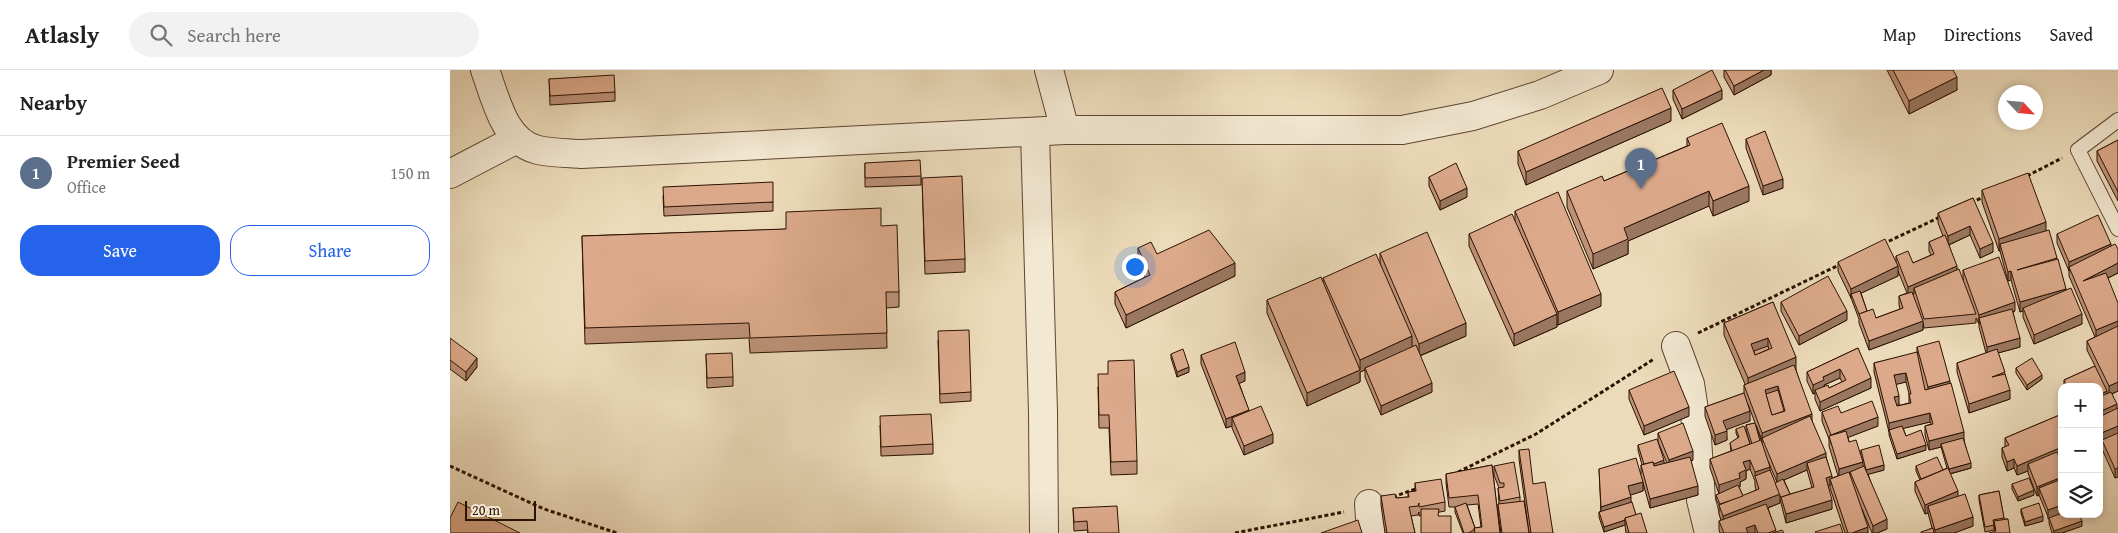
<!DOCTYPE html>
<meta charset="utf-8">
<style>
:root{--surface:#fff;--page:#f2f2f2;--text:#222;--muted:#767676;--line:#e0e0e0;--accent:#2563eb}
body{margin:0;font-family:"Gentium Book Plus",serif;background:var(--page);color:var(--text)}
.controls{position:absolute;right:15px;bottom:15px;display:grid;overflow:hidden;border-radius:10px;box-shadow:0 2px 8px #0003}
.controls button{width:45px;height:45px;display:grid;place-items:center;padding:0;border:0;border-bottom:1px solid var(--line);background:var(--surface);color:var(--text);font:25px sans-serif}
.compass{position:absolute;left:1548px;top:15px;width:45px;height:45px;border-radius:50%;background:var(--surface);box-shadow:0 2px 8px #0003;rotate:116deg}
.scale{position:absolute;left:15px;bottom:12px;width:71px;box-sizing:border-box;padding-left:5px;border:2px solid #2c1203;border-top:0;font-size:14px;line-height:18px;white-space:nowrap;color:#2c1203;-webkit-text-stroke:4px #f3e8d2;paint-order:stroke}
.you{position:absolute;left:684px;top:196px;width:18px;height:18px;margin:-12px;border:4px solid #fff;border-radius:50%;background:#1a73e8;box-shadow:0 0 0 8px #1a73e833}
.badge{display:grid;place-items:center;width:32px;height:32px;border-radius:50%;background:var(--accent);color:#fff;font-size:16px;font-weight:700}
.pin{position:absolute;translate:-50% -41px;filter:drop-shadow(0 1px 2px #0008)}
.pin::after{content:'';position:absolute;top:26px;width:18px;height:15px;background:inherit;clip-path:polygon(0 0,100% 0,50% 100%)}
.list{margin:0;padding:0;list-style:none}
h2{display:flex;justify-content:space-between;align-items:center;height:65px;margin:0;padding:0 20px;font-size:21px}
h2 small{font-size:16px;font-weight:400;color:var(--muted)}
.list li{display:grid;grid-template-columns:32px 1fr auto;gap:15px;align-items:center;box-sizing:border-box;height:75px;padding:0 20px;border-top:1px solid var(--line)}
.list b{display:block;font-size:19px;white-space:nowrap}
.list p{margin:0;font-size:16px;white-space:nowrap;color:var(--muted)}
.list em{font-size:16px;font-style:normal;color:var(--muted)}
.actions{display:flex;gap:10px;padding:15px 20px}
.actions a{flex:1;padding:11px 0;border:1px solid var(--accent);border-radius:20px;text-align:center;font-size:18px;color:var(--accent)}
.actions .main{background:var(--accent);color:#fff}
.icon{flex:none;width:28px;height:28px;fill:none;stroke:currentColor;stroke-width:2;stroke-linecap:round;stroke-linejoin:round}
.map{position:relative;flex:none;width:1668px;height:463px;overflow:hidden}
header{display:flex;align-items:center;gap:30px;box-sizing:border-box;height:70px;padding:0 25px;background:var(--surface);border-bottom:1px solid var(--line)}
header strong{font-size:24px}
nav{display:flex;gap:28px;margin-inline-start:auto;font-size:18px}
.search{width:350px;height:45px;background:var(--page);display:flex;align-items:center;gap:12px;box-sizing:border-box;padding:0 18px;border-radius:28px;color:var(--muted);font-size:19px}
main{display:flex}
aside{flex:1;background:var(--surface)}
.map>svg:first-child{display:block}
</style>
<header>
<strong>Atlasly</strong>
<div class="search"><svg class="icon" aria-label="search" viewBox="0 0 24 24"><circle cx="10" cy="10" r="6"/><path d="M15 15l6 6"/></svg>Search here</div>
<nav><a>Map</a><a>Directions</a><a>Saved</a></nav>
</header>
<main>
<aside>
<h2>Nearby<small></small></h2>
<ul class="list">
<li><span class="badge" style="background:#5c6f8a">1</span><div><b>Premier Seed</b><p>Office</p></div><em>150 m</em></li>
</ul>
<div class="actions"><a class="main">Save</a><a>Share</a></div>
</aside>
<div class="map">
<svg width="1668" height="463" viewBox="0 0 1668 463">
<rect width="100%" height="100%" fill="#ecdbba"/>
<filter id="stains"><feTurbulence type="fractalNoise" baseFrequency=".004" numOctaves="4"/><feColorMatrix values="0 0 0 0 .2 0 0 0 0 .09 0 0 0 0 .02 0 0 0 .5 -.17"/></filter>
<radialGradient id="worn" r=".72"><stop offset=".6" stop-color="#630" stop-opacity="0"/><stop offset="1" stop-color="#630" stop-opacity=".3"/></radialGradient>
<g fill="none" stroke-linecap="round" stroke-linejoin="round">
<!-- lane casing -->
<g stroke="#5c4431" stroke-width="16">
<path id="lane" d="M 1668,50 L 1628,80 L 1668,159"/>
</g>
<!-- street casing -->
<g stroke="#5c4431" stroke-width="30">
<g id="street">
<path d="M 35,0 C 46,29 54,72 88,80 C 102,83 117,83 131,84 L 615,60 L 952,60 L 1023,46 L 1090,25 L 1149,0"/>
<path d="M 599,0 L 615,60"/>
<path d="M 585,63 L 593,342 L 594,463"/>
<path d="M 0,104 L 67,69"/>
<path d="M 1226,276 L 1240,314 L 1246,353 L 1251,430 L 1259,463"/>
<path d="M 919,434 L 921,463"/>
</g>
</g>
<!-- path -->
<g stroke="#2c1203" stroke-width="3" stroke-dasharray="4 2.5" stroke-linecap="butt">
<path d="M 1577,106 L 1612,88"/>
<path d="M 1521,133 L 1533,127"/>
<path d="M 1433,174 L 1490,147"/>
<path d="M 1248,263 L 1391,194"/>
<path d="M 0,396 L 94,439 L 167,463"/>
<path d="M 1008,402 L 1086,364 L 1204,289"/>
<path d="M 943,427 L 968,418"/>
<path d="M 785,463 L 894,442"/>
</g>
<!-- lane -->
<use href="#lane" stroke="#f3e8d2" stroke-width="14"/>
<!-- street -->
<use href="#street" stroke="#f3e8d2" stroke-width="28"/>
</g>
<!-- wall -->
<g fill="#bd9278" stroke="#2c1203" fill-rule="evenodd">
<path d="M 1274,0 L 1321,0 L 1321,5 L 1284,25 L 1274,7 Z"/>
<path d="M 1437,0 L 1503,0 L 1507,20 L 1459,44 Z"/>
<path d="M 99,9 L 165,22 L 165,31 L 100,35 Z"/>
<path d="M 1223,20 L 1272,29 L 1232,49 L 1223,29 Z"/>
<path d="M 1221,51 L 1076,115 L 1068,94 L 1068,81 Z"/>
<path d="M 1237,68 L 1299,131 L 1263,146 L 1259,136 L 1178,171 L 1178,184 L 1143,199 L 1117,137 L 1117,121 L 1154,111 L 1237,76 Z"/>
<path d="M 1296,69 L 1333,118 L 1313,125 L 1296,78 Z"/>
<path d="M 1668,70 L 1668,131 L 1647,91 L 1647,81 Z"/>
<path d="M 415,93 L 471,106 L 471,115 L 415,117 Z"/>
<path d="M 979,107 L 1017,127 L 990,140 L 979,116 Z"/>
<path d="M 472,108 L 515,189 L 515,202 L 475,204 Z"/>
<path d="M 1532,120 L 1596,161 L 1607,189 L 1616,220 L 1632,254 L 1584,274 L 1573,247 L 1573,241 L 1570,242 L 1561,210 L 1558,211 L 1550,181 L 1549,181 L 1532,132 Z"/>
<path d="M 213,126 L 323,132 L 323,141 L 214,146 Z"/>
<path d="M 1523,128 L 1543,182 L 1530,188 L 1520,165 L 1499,175 L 1507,199 L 1513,210 L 1513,200 L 1565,241 L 1563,242 L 1570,277 L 1548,283 L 1555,304 L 1560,329 L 1519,343 L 1507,302 L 1507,293 L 1536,283 L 1529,257 L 1529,254 L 1526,248 L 1526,253 L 1474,258 L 1473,253 L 1473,260 L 1419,280 L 1409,253 L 1409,249 L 1401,228 L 1388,201 L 1388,192 L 1446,192 L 1446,186 L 1463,193 L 1481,185 L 1479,181 L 1479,172 L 1493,166 L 1488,153 L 1488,143 ZM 1448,201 L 1457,223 L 1449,226 L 1449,235 L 1450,239 L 1426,248 L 1417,241 L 1411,223 L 1448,206 Z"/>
<path d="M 1065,141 L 1151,236 L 1108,255 L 1107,254 L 1107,257 L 1064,276 L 1019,176 L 1019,164 L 1065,151 Z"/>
<path d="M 431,156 L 449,222 L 449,237 L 436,238 L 437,278 L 300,283 L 299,268 L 135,274 L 132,166 Z"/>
<path d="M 1607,164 L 1661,177 L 1668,203 L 1658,208 L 1668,321 L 1662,324 L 1667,339 L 1668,338 L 1668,407 L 1665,408 L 1652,379 L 1652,372 L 1649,373 L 1649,317 L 1614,317 L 1614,310 L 1645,296 L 1637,280 L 1637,271 L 1645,267 L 1619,206 L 1619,201 L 1607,173 Z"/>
<path d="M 688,178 L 707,184 L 785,206 L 676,258 L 665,234 L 665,222 L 695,207 L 688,190 Z"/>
<path d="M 930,183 L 1016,266 L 970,286 L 982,322 L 931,345 L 915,307 L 915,300 L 910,302 L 910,312 L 857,336 L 817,243 L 817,230 L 873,212 L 873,208 L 930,194 Z"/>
<path d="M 1323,232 L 1346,300 L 1362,351 L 1376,387 L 1382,408 L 1388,406 L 1379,376 L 1379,369 L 1372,351 L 1372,342 L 1391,343 L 1428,356 L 1398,367 L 1399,372 L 1411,384 L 1411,380 L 1434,400 L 1418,404 L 1437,459 L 1427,463 L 1422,463 L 1412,439 L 1418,463 L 1395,463 L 1380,418 L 1380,415 L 1378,416 L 1382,439 L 1336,453 L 1330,429 L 1330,433 L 1318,438 L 1326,462 L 1334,463 L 1270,463 L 1269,460 L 1269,451 L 1271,450 L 1269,444 L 1269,435 L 1266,430 L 1266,425 L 1269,424 L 1260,398 L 1260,389 L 1281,381 L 1280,373 L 1288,368 L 1286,363 L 1286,359 L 1300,374 L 1296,360 L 1296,355 L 1305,353 L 1298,334 L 1300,351 L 1276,359 L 1277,370 L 1265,375 L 1255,346 L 1255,337 L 1294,323 L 1294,315 L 1295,314 L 1274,265 L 1274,253 ZM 1306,355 L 1312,370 L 1312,373 ZM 1318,391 L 1327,412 L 1325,413 L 1320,400 ZM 1300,399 L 1305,411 L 1305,415 L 1306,420 L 1293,426 L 1289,417 L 1290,417 L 1290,412 L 1296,409 L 1296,401 ZM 1357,400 L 1362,418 L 1340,424 L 1334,410 Z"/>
<path d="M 1331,232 L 1397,250 L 1349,275 L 1331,241 Z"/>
<path d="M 0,268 L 27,297 L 16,311 L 0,299 Z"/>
<path d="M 488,270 L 521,322 L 521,331 L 490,333 Z"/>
<path d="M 1467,277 L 1500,314 L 1521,398 L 1500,404 L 1508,426 L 1523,456 L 1504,463 L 1471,463 L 1482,458 L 1478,443 L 1475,444 L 1465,421 L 1465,412 L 1470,410 L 1466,401 L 1466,396 L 1493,400 L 1497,398 L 1491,377 L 1479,380 L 1475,365 L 1475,356 L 1481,354 L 1480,352 L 1453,358 L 1456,366 L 1476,380 L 1447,389 L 1439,365 L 1439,362 L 1424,302 L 1424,293 L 1467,283 ZM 1456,312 L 1459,324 L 1459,333 L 1447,336 L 1449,335 L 1446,314 Z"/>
<path d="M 1408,278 L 1421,318 L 1370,341 L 1365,329 L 1365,323 L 1363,324 L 1357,311 L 1357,302 ZM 1390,308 L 1392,312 L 1379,318 L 1374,316 L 1374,315 Z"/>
<path d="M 256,284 L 283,307 L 283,316 L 257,318 Z"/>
<path d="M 721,284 L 739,302 L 727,307 L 721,288 Z"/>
<path d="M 751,285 L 795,311 L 789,313 L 799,341 L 823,373 L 794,385 L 782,358 L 782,356 L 776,358 L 751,294 Z"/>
<path d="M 1566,298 L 1592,309 L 1577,320 L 1566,303 Z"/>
<path d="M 648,317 L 687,391 L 687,404 L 661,405 L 659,358 L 649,358 Z"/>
<path d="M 1179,320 L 1239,346 L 1194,365 L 1179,329 Z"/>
<path d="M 1612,344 L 1612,444 L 1632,456 L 1612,463 L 1602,463 L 1599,453 L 1599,449 L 1589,425 L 1587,426 L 1578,403 L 1578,401 L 1567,405 L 1564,398 L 1557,401 L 1552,387 L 1552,378 L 1555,377 L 1555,368 Z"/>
<path d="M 430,355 L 483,374 L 483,384 L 431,386 Z"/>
<path d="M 1208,363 L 1243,390 L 1241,391 L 1248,425 L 1200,438 L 1193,413 L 1193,421 L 1180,425 L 1181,432 L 1186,445 L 1197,463 L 1176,463 L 1175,455 L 1154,462 L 1149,447 L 1149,442 L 1151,442 L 1149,399 L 1191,404 L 1191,395 L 1192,395 L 1188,380 L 1188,375 L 1214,393 L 1217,393 L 1208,372 Z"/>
<path d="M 1069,380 L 1083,414 L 1103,463 L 1079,463 L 1069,389 Z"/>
<path d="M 1042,395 L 1050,463 L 1013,463 L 1005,442 L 1005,437 L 999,437 L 996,413 L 996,404 ZM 1028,434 L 1031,457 L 1025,458 L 1017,435 Z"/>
<path d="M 1044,396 L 1070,427 L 1070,431 L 1079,463 L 1051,463 L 1048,443 L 1048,434 L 1049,434 L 1048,418 L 1049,418 L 1044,405 Z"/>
<path d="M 965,413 L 995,432 L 995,441 L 969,446 L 969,442 L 968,445 L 961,446 L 965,463 L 935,463 L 931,435 L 931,426 L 946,428 L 958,427 L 958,422 L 965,421 Z"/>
<path d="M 1562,414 L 1584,425 L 1568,431 L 1562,419 Z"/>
<path d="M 1549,421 L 1554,449 L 1558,449 L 1545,461 L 1544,455 L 1544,460 L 1535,462 L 1529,430 L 1529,425 Z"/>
<path d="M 623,438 L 669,463 L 638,463 L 637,460 L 624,461 Z"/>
<path d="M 1571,439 L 1593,451 L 1575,456 L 1571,443 Z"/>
</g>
<!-- shaded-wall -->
<g fill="#9a7761" stroke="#2c1203">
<path d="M 1314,0 L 1321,0 L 1321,5 L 1284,25 L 1284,16 Z"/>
<path d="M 1507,7 L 1507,20 L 1459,44 L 1459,31 Z"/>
<path d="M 1272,20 L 1272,29 L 1232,49 L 1232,39 Z"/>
<path d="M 1221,38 L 1221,51 L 1076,115 L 1076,102 Z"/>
<path d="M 1333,109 L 1333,118 L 1313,125 L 1313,116 Z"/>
<path d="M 1299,116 L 1299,131 L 1263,146 L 1263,131 Z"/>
<path d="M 1017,118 L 1017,127 L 990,140 L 990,131 Z"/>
<path d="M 1259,121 L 1259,136 L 1178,171 L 1178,184 L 1143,199 L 1143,184 L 1174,158 Z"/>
<path d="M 1596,152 L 1596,164 L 1550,174 L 1550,181 L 1549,181 L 1549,169 Z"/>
<path d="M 1520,156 L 1520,165 L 1498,175 L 1498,166 Z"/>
<path d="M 1543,173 L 1543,182 L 1530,188 L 1530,179 Z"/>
<path d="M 1661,174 L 1661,183 L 1619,197 L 1619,201 L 1619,192 Z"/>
<path d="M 785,193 L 785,206 L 676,258 L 676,245 Z"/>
<path d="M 1668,193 L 1668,203 L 1633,220 L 1633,211 Z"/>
<path d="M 1448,196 L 1448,206 L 1403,227 L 1401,224 L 1401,228 L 1401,219 Z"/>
<path d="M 1507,196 L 1507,205 L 1464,218 L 1464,224 L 1458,226 L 1458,217 Z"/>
<path d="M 1561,201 L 1561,210 L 1558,211 L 1558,202 Z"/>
<path d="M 1616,219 L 1616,228 L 1573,238 L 1573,241 L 1570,242 L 1570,232 Z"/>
<path d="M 1151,224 L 1151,236 L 1108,255 L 1108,242 Z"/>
<path d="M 1565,232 L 1565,241 L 1531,254 L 1529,248 L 1529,254 L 1529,245 Z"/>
<path d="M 1397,241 L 1397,250 L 1349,275 L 1349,266 Z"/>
<path d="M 1107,244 L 1107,257 L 1064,276 L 1064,264 Z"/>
<path d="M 1632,244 L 1632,254 L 1584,274 L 1584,265 Z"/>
<path d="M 1473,251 L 1473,260 L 1419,280 L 1419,271 Z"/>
<path d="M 1668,251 L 1668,261 L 1646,270 L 1646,260 Z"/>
<path d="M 1016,253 L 1016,266 L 969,286 L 969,274 Z"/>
<path d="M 962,266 L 962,279 L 915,298 L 915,300 L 910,302 L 910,312 L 857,336 L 857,323 L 910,300 L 910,290 Z"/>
<path d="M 1318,268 L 1318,281 L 1303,286 L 1301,274 Z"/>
<path d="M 1570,268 L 1570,277 L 1537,286 L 1537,277 Z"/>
<path d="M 1346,287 L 1346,300 L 1298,321 L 1298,308 Z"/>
<path d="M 27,288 L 27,297 L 16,311 L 16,302 Z"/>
<path d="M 739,297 L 739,302 L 727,307 L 727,302 Z"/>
<path d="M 1390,299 L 1390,308 L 1374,315 L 1374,319 L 1365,320 L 1365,323 L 1363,324 L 1363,315 L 1373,307 Z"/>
<path d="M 795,302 L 795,311 L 786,315 L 786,306 Z"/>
<path d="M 1456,303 L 1456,312 L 1444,315 L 1444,305 Z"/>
<path d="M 1592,305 L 1592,309 L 1577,320 L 1577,315 Z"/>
<path d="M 1421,308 L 1421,318 L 1370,341 L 1370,332 Z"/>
<path d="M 1500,311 L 1500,320 L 1478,326 L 1478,317 Z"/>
<path d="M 1668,312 L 1668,321 L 1659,325 L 1659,316 Z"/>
<path d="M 982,313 L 982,322 L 931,345 L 931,336 Z"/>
<path d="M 1328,316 L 1328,325 L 1315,324 L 1315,320 Z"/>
<path d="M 1560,320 L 1560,329 L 1519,343 L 1519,334 Z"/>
<path d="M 1657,321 L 1657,330 L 1649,334 L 1649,325 Z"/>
<path d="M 1449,326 L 1449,335 L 1444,336 L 1444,327 Z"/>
<path d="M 1667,334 L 1667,343 L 1649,351 L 1649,342 Z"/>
<path d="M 1239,337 L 1239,346 L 1194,365 L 1194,356 Z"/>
<path d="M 799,340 L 799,349 L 782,348 L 782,356 L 776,358 L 776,349 Z"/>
<path d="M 1300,341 L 1300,351 L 1273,361 L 1273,351 Z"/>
<path d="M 1480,343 L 1480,352 L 1439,362 L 1439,353 Z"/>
<path d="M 1362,344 L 1362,353 L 1312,369 L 1312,363 Z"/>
<path d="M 1428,347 L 1428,356 L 1381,374 L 1381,365 Z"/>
<path d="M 1668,356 L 1668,365 L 1652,370 L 1652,372 L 1649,373 L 1649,364 Z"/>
<path d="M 1277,361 L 1277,370 L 1265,375 L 1265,365 Z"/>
<path d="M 1514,362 L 1514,371 L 1491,374 L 1491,377 L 1479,380 L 1479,371 Z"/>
<path d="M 823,364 L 823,373 L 794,385 L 794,376 Z"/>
<path d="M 1476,375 L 1476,380 L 1447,389 L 1447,384 Z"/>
<path d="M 1612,377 L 1612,386 L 1609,380 L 1609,388 L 1578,394 L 1578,401 L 1567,405 L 1567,396 Z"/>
<path d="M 1243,381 L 1243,390 L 1219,399 L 1219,390 Z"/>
<path d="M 1376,383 L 1376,392 L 1357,393 L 1357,400 L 1327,413 L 1327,404 Z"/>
<path d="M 1564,389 L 1564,398 L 1557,401 L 1557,392 Z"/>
<path d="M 1214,390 L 1214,395 L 1195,397 Z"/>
<path d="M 1300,390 L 1300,399 L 1296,401 L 1296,409 L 1290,412 L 1290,417 L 1269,425 L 1269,415 L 1293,392 Z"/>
<path d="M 1413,392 L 1413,401 L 1400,402 L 1400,405 L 1389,409 L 1389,399 Z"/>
<path d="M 1521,393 L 1521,398 L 1499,404 L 1499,399 Z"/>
<path d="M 1434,395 L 1434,400 L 1416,405 L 1416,400 Z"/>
<path d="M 1320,397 L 1320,406 L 1305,406 L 1305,402 Z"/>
<path d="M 1668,398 L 1668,407 L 1665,408 L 1665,399 Z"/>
<path d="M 1382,406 L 1382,415 L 1380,409 L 1380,415 L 1376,417 L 1376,408 Z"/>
<path d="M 1612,407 L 1612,416 L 1589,418 L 1589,425 L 1587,426 L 1587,417 Z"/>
<path d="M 1193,412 L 1193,421 L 1178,426 L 1178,416 Z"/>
<path d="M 1248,416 L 1248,425 L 1200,438 L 1200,429 Z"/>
<path d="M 1584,420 L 1584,425 L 1568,431 L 1568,427 Z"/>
<path d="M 1508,421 L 1508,430 L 1478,436 L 1478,443 L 1475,444 L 1475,435 Z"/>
<path d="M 1330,424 L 1330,433 L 1273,455 L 1273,446 Z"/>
<path d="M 1181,427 L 1181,436 L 1151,446 L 1151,437 Z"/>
<path d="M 1382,430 L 1382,439 L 1336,453 L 1336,444 Z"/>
<path d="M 1612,435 L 1612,444 L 1598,449 L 1598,440 Z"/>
<path d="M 1593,446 L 1593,451 L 1575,456 L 1575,452 Z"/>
<path d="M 1523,447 L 1523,456 L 1504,463 L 1485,463 L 1485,460 Z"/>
<path d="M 1437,449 L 1437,459 L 1427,463 L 1423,463 L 1423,456 Z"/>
<path d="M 1175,450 L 1175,455 L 1154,462 L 1154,457 Z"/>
<path d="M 1632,451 L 1632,456 L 1612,463 L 1604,463 L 1604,461 Z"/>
<path d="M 1305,455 L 1305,463 L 1296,463 L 1296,458 Z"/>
<path d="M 1418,457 L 1418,463 L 1402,463 Z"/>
</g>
<!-- building -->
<g fill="#dcaa8b" stroke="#2c1203" fill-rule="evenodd">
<path d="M 1262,0 L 1272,20 L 1232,39 L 1223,20 Z"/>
<path d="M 1275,0 L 1314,0 L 1284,16 Z"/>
<path d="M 1443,0 L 1503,0 L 1507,7 L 1459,31 Z"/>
<path d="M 164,5 L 165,22 L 100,26 L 99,9 Z"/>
<path d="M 1212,18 L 1221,38 L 1076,102 L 1068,81 Z"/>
<path d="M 1272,53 L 1299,116 L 1263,131 L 1259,121 L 1174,158 L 1178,169 L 1143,184 L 1117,121 L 1152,106 L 1154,111 L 1240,75 L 1237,68 Z"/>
<path d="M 1315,61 L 1333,109 L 1313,116 L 1296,69 Z"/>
<path d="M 1668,70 L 1668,122 L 1647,81 Z"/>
<path d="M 470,90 L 471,106 L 415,108 L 415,93 Z"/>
<path d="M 1006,93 L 1017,118 L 990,131 L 979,107 Z"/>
<path d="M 1578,103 L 1596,152 L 1549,169 L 1532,120 Z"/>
<path d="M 512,106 L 515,189 L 475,191 L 472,108 Z"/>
<path d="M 323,112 L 323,132 L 214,137 L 213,117 Z"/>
<path d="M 1108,122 L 1151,224 L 1108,242 L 1065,141 Z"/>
<path d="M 1523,128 L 1543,173 L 1530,179 L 1520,156 L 1498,166 L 1488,143 Z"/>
<path d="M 431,138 L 431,156 L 447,155 L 449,222 L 436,222 L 437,263 L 300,268 L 299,253 L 135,258 L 132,166 L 336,159 L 336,142 Z"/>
<path d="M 1062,144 L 1107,244 L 1064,264 L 1019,164 Z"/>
<path d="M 1648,145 L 1661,174 L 1619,192 L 1607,164 Z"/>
<path d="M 759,160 L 785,193 L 676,245 L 665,222 L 700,205 L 688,178 L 701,172 L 707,184 Z"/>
<path d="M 1599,160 L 1607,188 L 1567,200 L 1608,189 L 1616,219 L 1570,232 L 1561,201 L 1558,202 L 1550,174 Z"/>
<path d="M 977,162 L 1016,253 L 969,274 L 930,183 Z"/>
<path d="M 1495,165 L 1507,196 L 1458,217 L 1446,186 L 1458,181 L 1463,193 L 1484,184 L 1479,172 Z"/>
<path d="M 1435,169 L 1448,196 L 1401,219 L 1388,192 Z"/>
<path d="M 1665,174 L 1668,179 L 1668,193 L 1633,211 L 1656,203 L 1668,233 L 1668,251 L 1646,260 L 1619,197 Z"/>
<path d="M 926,184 L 962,266 L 910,290 L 873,208 Z"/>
<path d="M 1549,187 L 1565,232 L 1529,245 L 1513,200 Z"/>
<path d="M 1509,199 L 1526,244 L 1474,249 L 1464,218 Z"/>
<path d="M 1378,206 L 1397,241 L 1349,266 L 1331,232 Z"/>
<path d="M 871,207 L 910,300 L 857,323 L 817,230 Z"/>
<path d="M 1621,218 L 1632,244 L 1584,265 L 1573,238 Z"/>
<path d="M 1410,221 L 1417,241 L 1409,244 L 1401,224 Z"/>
<path d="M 1462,222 L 1473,251 L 1419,271 L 1409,244 L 1423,239 L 1426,248 L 1453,238 L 1449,226 Z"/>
<path d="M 1323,232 L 1346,287 L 1298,308 L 1274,253 ZM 1318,268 L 1322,278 L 1305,285 L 1301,274 Z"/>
<path d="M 1562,239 L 1570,268 L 1537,277 L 1529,248 Z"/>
<path d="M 1668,256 L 1668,312 L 1659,316 L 1637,271 Z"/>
<path d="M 519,260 L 521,322 L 490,324 L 488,261 Z"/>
<path d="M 0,268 L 27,288 L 16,302 L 0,290 Z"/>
<path d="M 1489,271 L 1500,311 L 1478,317 L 1467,277 Z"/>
<path d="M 785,272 L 795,302 L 786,306 L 799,340 L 776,349 L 751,285 Z"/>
<path d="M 966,275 L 982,313 L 931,336 L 915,298 Z"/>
<path d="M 1318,276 L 1319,279 L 1305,285 L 1304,281 Z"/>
<path d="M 1408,278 L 1421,308 L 1370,332 L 1365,320 L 1378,315 L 1379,318 L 1396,310 L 1390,299 L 1373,307 L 1374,310 L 1363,315 L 1357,302 Z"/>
<path d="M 733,279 L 739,297 L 727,302 L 721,284 Z"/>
<path d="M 1547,279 L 1555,302 L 1542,307 L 1555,304 L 1560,320 L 1519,334 L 1507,293 Z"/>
<path d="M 1467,282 L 1475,320 L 1501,313 L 1514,362 L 1479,371 L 1475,356 L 1483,354 L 1480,343 L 1439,353 L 1424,293 ZM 1456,303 L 1461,324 L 1459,324 L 1461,333 L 1447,336 L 1444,327 L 1449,326 L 1444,305 Z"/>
<path d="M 282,283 L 283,307 L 257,308 L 256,284 Z"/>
<path d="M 1582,288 L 1592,305 L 1577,315 L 1566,298 Z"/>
<path d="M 684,290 L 687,391 L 661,392 L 659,345 L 649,345 L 648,304 L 658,304 L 658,291 Z"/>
<path d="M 1344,295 L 1362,344 L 1312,363 L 1294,315 ZM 1328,316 L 1335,341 L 1322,345 L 1315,320 Z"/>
<path d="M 1645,296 L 1657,321 L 1649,325 L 1649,317 L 1617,317 L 1614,310 Z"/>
<path d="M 1224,301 L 1239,337 L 1194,356 L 1179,320 Z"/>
<path d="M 1328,320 L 1334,341 L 1322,345 L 1316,324 Z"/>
<path d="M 1661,322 L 1667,334 L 1649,342 L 1649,327 Z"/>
<path d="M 1294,323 L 1300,341 L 1273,351 L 1277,361 L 1265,365 L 1255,337 Z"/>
<path d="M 1422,331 L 1428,347 L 1381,365 L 1372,342 L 1388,336 L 1391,343 Z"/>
<path d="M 811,336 L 823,364 L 794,376 L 782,348 Z"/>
<path d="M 1668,338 L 1668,356 L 1649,364 L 1649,347 Z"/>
<path d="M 481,344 L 483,374 L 431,377 L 430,346 Z"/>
<path d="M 1612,344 L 1612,377 L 1567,396 L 1564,389 L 1557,392 L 1552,378 L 1559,375 L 1555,368 Z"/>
<path d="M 1360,346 L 1376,383 L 1327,404 L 1312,368 Z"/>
<path d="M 1233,353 L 1243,381 L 1219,390 L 1208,363 Z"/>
<path d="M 1305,353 L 1310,371 L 1302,374 L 1296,355 Z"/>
<path d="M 1294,356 L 1300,374 L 1282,381 L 1280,373 L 1289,367 L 1286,359 Z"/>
<path d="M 1452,356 L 1456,366 L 1471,360 L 1476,375 L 1447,384 L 1439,360 Z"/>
<path d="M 1396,361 L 1399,372 L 1406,370 L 1413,392 L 1389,399 L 1379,366 Z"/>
<path d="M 1668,363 L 1668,398 L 1665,399 L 1652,370 Z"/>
<path d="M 1513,368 L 1521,393 L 1499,399 L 1491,374 Z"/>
<path d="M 1207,369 L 1214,390 L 1204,394 L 1203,392 L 1194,394 L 1188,375 Z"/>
<path d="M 1311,370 L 1320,397 L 1305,402 L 1300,390 L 1293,392 L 1296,400 L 1289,403 L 1290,408 L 1269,415 L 1260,389 Z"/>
<path d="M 1429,375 L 1434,395 L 1416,400 L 1411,380 Z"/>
<path d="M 1079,379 L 1083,414 L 1095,412 L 1103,463 L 1081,463 L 1069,380 Z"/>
<path d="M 1612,379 L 1612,387 L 1609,380 Z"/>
<path d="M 1607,382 L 1612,393 L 1612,407 L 1587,417 L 1578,394 Z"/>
<path d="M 1240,387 L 1248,416 L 1200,429 L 1191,395 L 1203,392 L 1204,396 Z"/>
<path d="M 1376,387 L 1382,406 L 1376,408 L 1382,430 L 1336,444 L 1331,427 L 1364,417 L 1357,393 Z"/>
<path d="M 1487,387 L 1493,400 L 1471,409 L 1466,396 Z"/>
<path d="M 1186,388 L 1193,412 L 1178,416 L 1181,427 L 1151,437 L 1149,399 Z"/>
<path d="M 1064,392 L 1070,427 L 1050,431 L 1048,418 L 1054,417 L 1054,413 L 1050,413 L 1044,396 Z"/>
<path d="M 1042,395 L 1050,463 L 1025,463 L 1024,458 L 1032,457 L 1028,425 L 999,428 L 996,404 Z"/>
<path d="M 1414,396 L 1437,449 L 1423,456 L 1400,402 Z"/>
<path d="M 1498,398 L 1508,421 L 1475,435 L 1465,412 Z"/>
<path d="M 1320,400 L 1330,424 L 1273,446 L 1269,435 L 1309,419 L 1305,406 Z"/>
<path d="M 1399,402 L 1418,457 L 1402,463 L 1398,463 L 1380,409 Z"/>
<path d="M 1579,408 L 1584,420 L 1568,427 L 1562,414 Z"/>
<path d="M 991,409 L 995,432 L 969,437 L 969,433 L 968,436 L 959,437 L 965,463 L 937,463 L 931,426 L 945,424 L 946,428 L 959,427 L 958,422 L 966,421 L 965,413 Z"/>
<path d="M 1333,409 L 1340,424 L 1331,427 L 1331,428 L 1325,413 Z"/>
<path d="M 1612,409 L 1612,435 L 1598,440 L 1589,418 Z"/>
<path d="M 1288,415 L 1293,426 L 1270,434 L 1266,425 Z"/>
<path d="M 1549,421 L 1554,448 L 1543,450 L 1544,455 L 1535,457 L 1529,425 Z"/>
<path d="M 1515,424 L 1523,447 L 1485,460 L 1478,436 Z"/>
<path d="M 1074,431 L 1079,463 L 1052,463 L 1048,434 Z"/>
<path d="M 8,432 L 70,463 L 0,463 L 0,448 Z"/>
<path d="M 1182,432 L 1186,445 L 1175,448 L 1175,450 L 1154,457 L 1149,442 Z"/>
<path d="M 1016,433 L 1025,458 L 1024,458 L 1024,460 L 1018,463 L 1014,463 L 1005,437 Z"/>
<path d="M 1589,433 L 1593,446 L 1575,452 L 1571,439 Z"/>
<path d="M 1316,434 L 1326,460 L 1318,463 L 1308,463 L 1305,455 L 1296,458 L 1298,463 L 1274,463 L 1269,451 Z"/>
<path d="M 667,436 L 669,463 L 638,463 L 637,451 L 624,452 L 623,438 Z"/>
<path d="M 971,439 L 989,439 L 988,446 L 1001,446 L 1001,463 L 971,463 Z"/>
<path d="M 1191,443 L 1197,463 L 1179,463 L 1175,448 Z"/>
<path d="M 1612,443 L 1612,444 L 1629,444 L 1632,451 L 1604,461 L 1599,448 Z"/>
<path d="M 1558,449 L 1560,463 L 1539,463 L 1546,461 L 1544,451 Z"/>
<path d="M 908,450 L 912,463 L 871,463 Z"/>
<path d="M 1390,454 L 1393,463 L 1366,463 L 1365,462 Z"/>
<path d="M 1483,458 L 1484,463 L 1471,463 L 1471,462 Z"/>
<path d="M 1332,460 L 1334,463 L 1323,463 Z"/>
</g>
<rect width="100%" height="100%" filter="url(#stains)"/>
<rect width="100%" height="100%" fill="url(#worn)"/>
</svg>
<div class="controls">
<button>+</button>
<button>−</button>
<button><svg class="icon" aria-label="layers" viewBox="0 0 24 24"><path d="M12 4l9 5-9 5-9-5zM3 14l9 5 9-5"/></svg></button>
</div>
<svg class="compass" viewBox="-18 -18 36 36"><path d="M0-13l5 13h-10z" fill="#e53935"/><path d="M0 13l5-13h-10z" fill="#767676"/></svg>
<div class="scale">20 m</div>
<div class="you"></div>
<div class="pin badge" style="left:1191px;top:119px;background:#5c6f8a">1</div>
</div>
</main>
